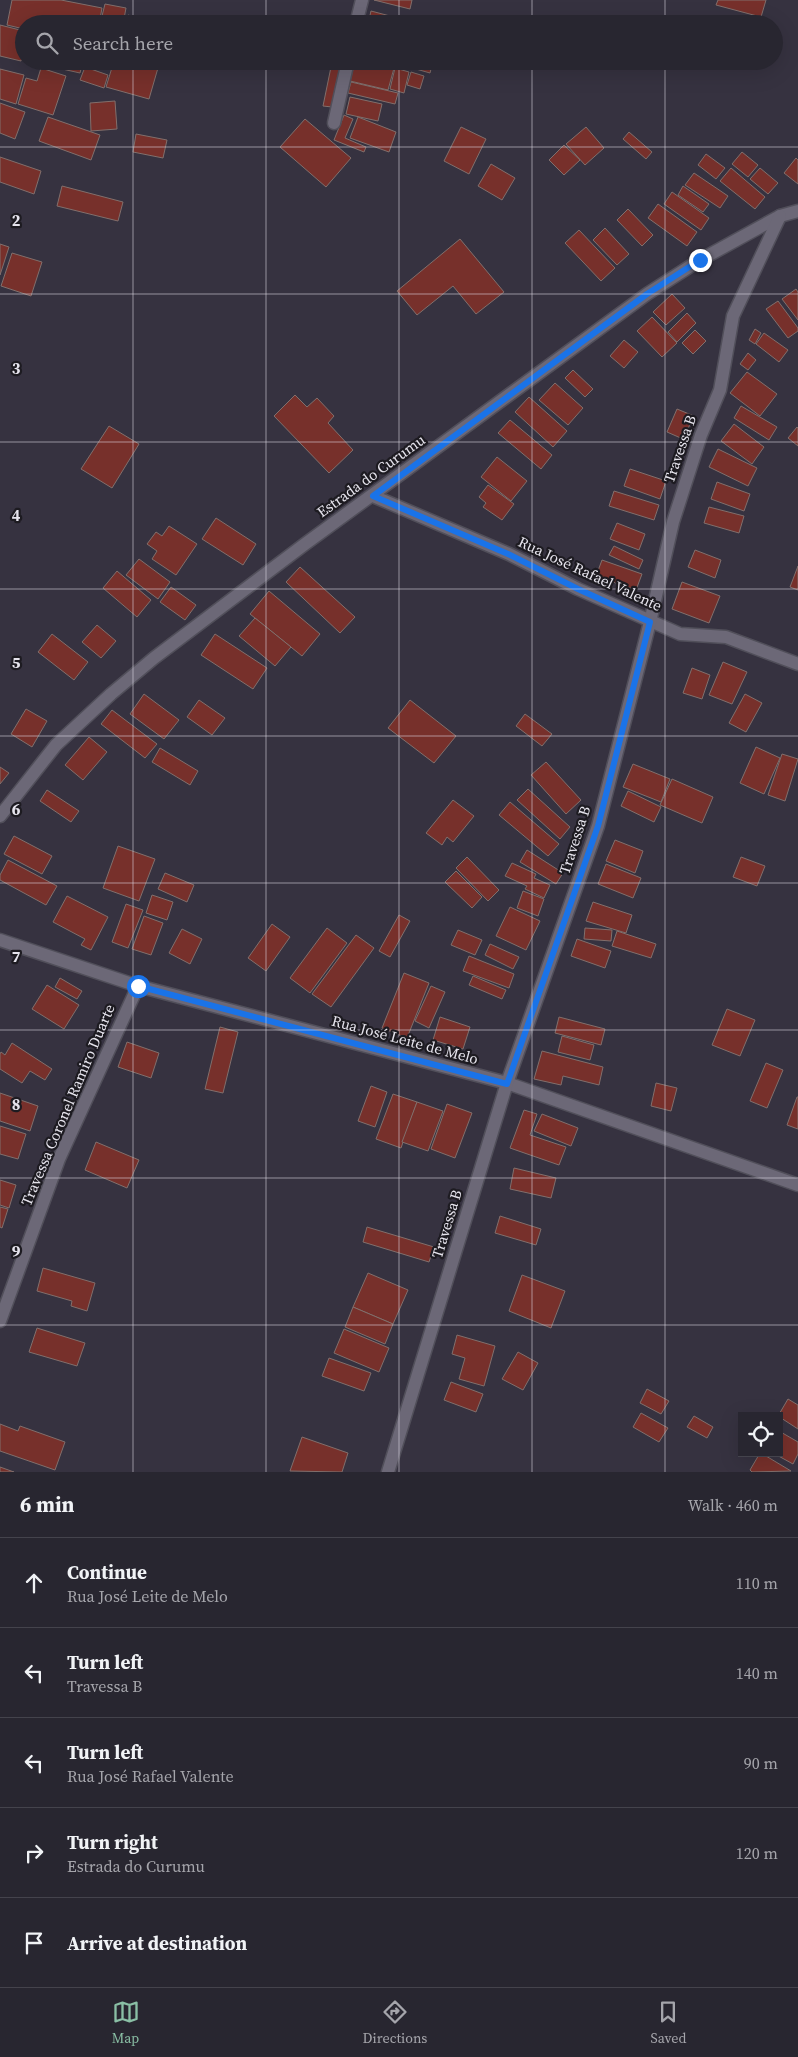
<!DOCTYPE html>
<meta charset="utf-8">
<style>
:root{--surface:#282630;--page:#34323c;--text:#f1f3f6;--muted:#a5a5ab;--line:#44434c;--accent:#8abfa5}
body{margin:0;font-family:"Source Serif 4",serif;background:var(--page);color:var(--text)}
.controls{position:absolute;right:15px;bottom:15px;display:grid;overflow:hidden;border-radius:0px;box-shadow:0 5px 20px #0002}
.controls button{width:45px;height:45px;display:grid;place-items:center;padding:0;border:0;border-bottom:1px solid var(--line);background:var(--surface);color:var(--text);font:25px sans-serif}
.stop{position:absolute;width:15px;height:15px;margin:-11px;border:4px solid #1a73e8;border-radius:50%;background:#fff}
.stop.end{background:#1a73e8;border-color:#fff;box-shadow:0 1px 5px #0008}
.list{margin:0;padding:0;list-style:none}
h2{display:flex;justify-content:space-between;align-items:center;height:65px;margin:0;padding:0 20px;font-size:21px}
h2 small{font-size:16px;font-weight:400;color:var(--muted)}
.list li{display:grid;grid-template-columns:32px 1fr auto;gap:15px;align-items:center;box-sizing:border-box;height:90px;padding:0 20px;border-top:1px solid var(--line)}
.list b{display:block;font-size:19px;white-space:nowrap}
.list p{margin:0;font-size:16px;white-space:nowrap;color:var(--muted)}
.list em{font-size:16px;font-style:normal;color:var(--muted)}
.icon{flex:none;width:28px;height:28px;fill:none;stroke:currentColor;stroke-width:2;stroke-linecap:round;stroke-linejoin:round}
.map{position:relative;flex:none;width:798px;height:1472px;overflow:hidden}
.search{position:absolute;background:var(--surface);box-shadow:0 5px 20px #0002;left:15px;right:15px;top:15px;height:55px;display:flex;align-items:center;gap:12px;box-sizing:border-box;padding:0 18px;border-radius:28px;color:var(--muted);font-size:19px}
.sheet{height:515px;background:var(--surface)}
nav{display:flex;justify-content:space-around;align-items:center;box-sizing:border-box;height:70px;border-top:1px solid var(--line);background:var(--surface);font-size:14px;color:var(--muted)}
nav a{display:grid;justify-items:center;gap:2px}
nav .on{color:var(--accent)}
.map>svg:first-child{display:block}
</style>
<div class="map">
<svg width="798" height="1472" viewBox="0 0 798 1472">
<rect width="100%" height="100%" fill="#363240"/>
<!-- building -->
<g fill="#77302b" stroke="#816f6c">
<path d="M 12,0 L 61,0 L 102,8 L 99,24 L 24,24 L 24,29 L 7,25 Z"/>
<path d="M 374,0 L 412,0 L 410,9 Z"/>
<path d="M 718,0 L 766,0 L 761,17 L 716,5 Z"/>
<path d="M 105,4 L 126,8 L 123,24 L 100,24 Z"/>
<path d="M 371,11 L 409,21 L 408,24 L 368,24 Z"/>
<path d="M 128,15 L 159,24 L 125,24 Z"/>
<path d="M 0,25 L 24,31 L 24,48 L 21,61 L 0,56 Z"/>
<path d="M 40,61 L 83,61 L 80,73 L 40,64 Z"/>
<path d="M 114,61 L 160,61 L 149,99 L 106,87 Z"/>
<path d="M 355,61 L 366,61 L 394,68 L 388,90 L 350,81 Z"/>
<path d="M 388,61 L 416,61 L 414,68 Z"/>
<path d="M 418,61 L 433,61 L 430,73 L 416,69 Z"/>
<path d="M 85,67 L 108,75 L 104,88 L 80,80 Z"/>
<path d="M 331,67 L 340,69 L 332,107 L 323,106 Z"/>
<path d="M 41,68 L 66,76 L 53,115 L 18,104 L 26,78 L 37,81 Z"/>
<path d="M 395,68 L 409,72 L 404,93 L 390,89 Z"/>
<path d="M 0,69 L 24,75 L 16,104 L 0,99 Z"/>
<path d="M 411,72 L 424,76 L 420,89 L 407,85 Z"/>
<path d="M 351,82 L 398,93 L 395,104 L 348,93 Z"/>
<path d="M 350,97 L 382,104 L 378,121 L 346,114 Z"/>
<path d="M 115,101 L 117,129 L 91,131 L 90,103 Z"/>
<path d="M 0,103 L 25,112 L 15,139 L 0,133 Z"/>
<path d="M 344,115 L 353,119 L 345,138 L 366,147 L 364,152 L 334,140 Z"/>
<path d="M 48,117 L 100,135 L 91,160 L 39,141 Z"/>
<path d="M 358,117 L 396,132 L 389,152 L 350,138 Z"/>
<path d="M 305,119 L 351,158 L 326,187 L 280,147 Z"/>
<path d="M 461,127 L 486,139 L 469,174 L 444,161 Z"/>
<path d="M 586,127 L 604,148 L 585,165 L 566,144 Z"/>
<path d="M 629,132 L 652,152 L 646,159 L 623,139 Z"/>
<path d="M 136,134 L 167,140 L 163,158 L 133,152 Z"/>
<path d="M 564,145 L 580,160 L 564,175 L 549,160 Z"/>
<path d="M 742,152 L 758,165 L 748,177 L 732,164 Z"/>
<path d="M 706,154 L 725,168 L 716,179 L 698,165 Z"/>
<path d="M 0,157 L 41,171 L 34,194 L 0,182 Z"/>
<path d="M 796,158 L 798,160 L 798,184 L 784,173 Z"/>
<path d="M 491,164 L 515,178 L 502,200 L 478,186 Z"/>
<path d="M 731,168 L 765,197 L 755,209 L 720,181 Z"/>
<path d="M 760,168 L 778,183 L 768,194 L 750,179 Z"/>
<path d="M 694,173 L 728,196 L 720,208 L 685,185 Z"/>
<path d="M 62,186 L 123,202 L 118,221 L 57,206 Z"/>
<path d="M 683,186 L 709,204 L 703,212 L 678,195 Z"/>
<path d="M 672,192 L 709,218 L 701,230 L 664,204 Z"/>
<path d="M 658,204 L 697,232 L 687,246 L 648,218 Z"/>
<path d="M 628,209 L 653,235 L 642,246 L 617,220 Z"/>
<path d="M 605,228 L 629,254 L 617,265 L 593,240 Z"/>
<path d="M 579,230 L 615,268 L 601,281 L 565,243 Z"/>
<path d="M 460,239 L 504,292 L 476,314 L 453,286 L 417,315 L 397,291 Z"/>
<path d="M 0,244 L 9,247 L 0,275 Z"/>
<path d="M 12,253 L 42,262 L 31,296 L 1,286 Z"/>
<path d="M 796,289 L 798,292 L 798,320 L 782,299 Z"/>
<path d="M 672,294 L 685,308 L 666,325 L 653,312 Z"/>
<path d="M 778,301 L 798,328 L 798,331 L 788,338 L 766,309 Z"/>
<path d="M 687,313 L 696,323 L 677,342 L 668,332 Z"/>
<path d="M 652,317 L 677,343 L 662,357 L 637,331 Z"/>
<path d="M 755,329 L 761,333 L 755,344 L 749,340 Z"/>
<path d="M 695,330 L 706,341 L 693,354 L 682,343 Z"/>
<path d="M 764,333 L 788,350 L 779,362 L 756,344 Z"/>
<path d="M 624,340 L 638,352 L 624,368 L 610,356 Z"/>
<path d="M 748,353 L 756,360 L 748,370 L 740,364 Z"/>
<path d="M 573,370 L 593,389 L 585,397 L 565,378 Z"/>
<path d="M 747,372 L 777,394 L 760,416 L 730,393 Z"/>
<path d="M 555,383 L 583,408 L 568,425 L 539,400 Z"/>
<path d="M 295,395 L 307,407 L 317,398 L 334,416 L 328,423 L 353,450 L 329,473 L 274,416 Z"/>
<path d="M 529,397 L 567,431 L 553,447 L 515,412 Z"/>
<path d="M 741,406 L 777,427 L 769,440 L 734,418 Z"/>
<path d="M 677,409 L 694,416 L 683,439 L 667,432 Z"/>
<path d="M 510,420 L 552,455 L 541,469 L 498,433 Z"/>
<path d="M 734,424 L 764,447 L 752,464 L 721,441 Z"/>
<path d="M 109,426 L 139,444 L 112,488 L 81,469 Z"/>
<path d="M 797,427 L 798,428 L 798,446 L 788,438 Z"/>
<path d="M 718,449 L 757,468 L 748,486 L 709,467 Z"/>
<path d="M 497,457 L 527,481 L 511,501 L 481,477 Z"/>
<path d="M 630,469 L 666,481 L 660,499 L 624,486 Z"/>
<path d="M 717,482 L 750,494 L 744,511 L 711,499 Z"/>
<path d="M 488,485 L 514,504 L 502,520 L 483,507 L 486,503 L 479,497 Z"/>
<path d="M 614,491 L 659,505 L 654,520 L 609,506 Z"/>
<path d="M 709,507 L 744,516 L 739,533 L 704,523 Z"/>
<path d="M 216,518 L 256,544 L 243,565 L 202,539 Z"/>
<path d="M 617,523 L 645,534 L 639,550 L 610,539 Z"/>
<path d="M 169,526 L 197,544 L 176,575 L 152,559 L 157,551 L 147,544 L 156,532 L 162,536 Z"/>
<path d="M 614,546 L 643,560 L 639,569 L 609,555 Z"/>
<path d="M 695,550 L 721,560 L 715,578 L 688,567 Z"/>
<path d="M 139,559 L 170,582 L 158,599 L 126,575 Z"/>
<path d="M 602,560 L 642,574 L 636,590 L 596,576 Z"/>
<path d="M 798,566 L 798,590 L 790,587 Z"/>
<path d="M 300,567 L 355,617 L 340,633 L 286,582 Z"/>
<path d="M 117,571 L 151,600 L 137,617 L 103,588 Z"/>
<path d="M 682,582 L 720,596 L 709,623 L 672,609 Z"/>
<path d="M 171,587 L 196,605 L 185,620 L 160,602 Z"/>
<path d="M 269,591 L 320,634 L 302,656 L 250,614 Z"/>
<path d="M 255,618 L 291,647 L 275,666 L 239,636 Z"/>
<path d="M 97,625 L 116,641 L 101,658 L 82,642 Z"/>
<path d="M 52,634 L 88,662 L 74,680 L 38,652 Z"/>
<path d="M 215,634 L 267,668 L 253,689 L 201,655 Z"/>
<path d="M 723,662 L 747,672 L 732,704 L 709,695 Z"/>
<path d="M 692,668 L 710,675 L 702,699 L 683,693 Z"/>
<path d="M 144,694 L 179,720 L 164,739 L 130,714 Z"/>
<path d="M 745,694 L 762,703 L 746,732 L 729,723 Z"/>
<path d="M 199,700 L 225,718 L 212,735 L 187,717 Z"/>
<path d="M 410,700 L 456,736 L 434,763 L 388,728 Z"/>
<path d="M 26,709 L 47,721 L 32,747 L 11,734 Z"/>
<path d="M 112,710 L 157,744 L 145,758 L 101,724 Z"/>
<path d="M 525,714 L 552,734 L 542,746 L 516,726 Z"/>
<path d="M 89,737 L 107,752 L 83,780 L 65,765 Z"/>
<path d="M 756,747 L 780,758 L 764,794 L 740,783 Z"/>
<path d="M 160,748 L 198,771 L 190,785 L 152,762 Z"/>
<path d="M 782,754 L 798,759 L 785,801 L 768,795 Z"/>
<path d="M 546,762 L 581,800 L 566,814 L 531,775 Z"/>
<path d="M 633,764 L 670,779 L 661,802 L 623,787 Z"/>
<path d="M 0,767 L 9,773 L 0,784 Z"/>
<path d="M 672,779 L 713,797 L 702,823 L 660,805 Z"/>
<path d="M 528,789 L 570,827 L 560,839 L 517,800 Z"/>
<path d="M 47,790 L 79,811 L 71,822 L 40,801 Z"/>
<path d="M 628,791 L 661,807 L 654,822 L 621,806 Z"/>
<path d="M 453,800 L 474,816 L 453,842 L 447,837 L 442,845 L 426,833 Z"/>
<path d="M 510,802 L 559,844 L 548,856 L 499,815 Z"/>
<path d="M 14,836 L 52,856 L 42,874 L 4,854 Z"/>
<path d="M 615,840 L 643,851 L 635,873 L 606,861 Z"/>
<path d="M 118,846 L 155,859 L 139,901 L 103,888 Z"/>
<path d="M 527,850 L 563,873 L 556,884 L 520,862 Z"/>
<path d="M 467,857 L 499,890 L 488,901 L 456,868 Z"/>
<path d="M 741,857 L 765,866 L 757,886 L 733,877 Z"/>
<path d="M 8,860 L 57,886 L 46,905 L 0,880 L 0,875 Z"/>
<path d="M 512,863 L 536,874 L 534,878 L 550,885 L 544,898 L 525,889 L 527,886 L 505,876 Z"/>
<path d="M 606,864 L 641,878 L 633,898 L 598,884 Z"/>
<path d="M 456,871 L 482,897 L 472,908 L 445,882 Z"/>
<path d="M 165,873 L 194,885 L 187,902 L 158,889 Z"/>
<path d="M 523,891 L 544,899 L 538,916 L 517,908 Z"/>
<path d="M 152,895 L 173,902 L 167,920 L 146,913 Z"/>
<path d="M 67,896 L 108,917 L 91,950 L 81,945 L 85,939 L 53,922 Z"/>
<path d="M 593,902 L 632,915 L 626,933 L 586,921 Z"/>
<path d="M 126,904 L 143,910 L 128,948 L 112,942 Z"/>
<path d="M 510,907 L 540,921 L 526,950 L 496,936 Z"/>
<path d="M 399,915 L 410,921 L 390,957 L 379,951 Z"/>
<path d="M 144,916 L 163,923 L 151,955 L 132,949 Z"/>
<path d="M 272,924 L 290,937 L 266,971 L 248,958 Z"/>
<path d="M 327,928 L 347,943 L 310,993 L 290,978 Z"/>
<path d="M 585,928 L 612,930 L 611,941 L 584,939 Z"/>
<path d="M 182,929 L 202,939 L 190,964 L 169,953 Z"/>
<path d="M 458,930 L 482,940 L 475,955 L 451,945 Z"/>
<path d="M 617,931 L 656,944 L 651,958 L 612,946 Z"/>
<path d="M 356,935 L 374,948 L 331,1007 L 312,994 Z"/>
<path d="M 577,939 L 611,951 L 605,968 L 571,956 Z"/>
<path d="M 490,944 L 519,957 L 513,969 L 485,955 Z"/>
<path d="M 469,956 L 514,974 L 509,988 L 463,971 Z"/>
<path d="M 404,973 L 429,983 L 407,1038 L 382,1028 Z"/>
<path d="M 473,976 L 506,990 L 502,999 L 469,985 Z"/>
<path d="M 60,978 L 82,991 L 77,999 L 55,987 Z"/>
<path d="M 47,985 L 79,1005 L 64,1029 L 32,1009 Z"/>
<path d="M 431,986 L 445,992 L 429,1028 L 415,1021 Z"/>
<path d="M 727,1009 L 755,1020 L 740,1056 L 712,1045 Z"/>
<path d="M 440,1017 L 470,1027 L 463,1049 L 433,1040 Z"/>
<path d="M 559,1017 L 605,1029 L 601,1045 L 555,1033 Z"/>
<path d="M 220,1027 L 238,1032 L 223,1093 L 205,1089 Z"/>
<path d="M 562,1036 L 594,1045 L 590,1060 L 558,1052 Z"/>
<path d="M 127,1042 L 159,1053 L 151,1078 L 118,1067 Z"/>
<path d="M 12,1043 L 52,1069 L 45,1080 L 30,1071 L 22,1083 L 0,1069 L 0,1054 L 1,1052 L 5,1055 Z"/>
<path d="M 542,1051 L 603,1067 L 599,1085 L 563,1076 L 561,1085 L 534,1079 Z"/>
<path d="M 766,1063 L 783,1070 L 767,1108 L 750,1101 Z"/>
<path d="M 656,1083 L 677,1088 L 671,1111 L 651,1106 Z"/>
<path d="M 371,1086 L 387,1092 L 375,1127 L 358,1121 Z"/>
<path d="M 0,1093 L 38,1106 L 30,1131 L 0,1121 Z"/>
<path d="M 393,1094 L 417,1102 L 401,1148 L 376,1139 Z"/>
<path d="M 797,1097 L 798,1097 L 798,1129 L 787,1125 Z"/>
<path d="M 417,1102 L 443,1111 L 428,1151 L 402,1142 Z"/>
<path d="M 447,1104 L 472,1113 L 455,1158 L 431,1149 Z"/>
<path d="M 524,1110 L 537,1114 L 530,1135 L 566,1147 L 559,1165 L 510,1148 Z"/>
<path d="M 542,1114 L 578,1128 L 571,1146 L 534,1131 Z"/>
<path d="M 0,1126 L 26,1134 L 18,1159 L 0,1154 Z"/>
<path d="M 96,1142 L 139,1160 L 127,1188 L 85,1170 Z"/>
<path d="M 514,1168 L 556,1178 L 551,1198 L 510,1189 Z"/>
<path d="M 0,1180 L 16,1185 L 9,1208 L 0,1205 Z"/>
<path d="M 0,1207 L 8,1209 L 2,1228 L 0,1227 Z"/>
<path d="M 500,1216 L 541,1229 L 536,1245 L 495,1233 Z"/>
<path d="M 367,1227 L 434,1247 L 429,1262 L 363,1242 Z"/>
<path d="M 43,1268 L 95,1283 L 87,1311 L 71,1306 L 72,1301 L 37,1291 Z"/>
<path d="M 368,1273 L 408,1290 L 393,1324 L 353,1307 Z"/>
<path d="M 522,1275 L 565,1291 L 551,1328 L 509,1311 Z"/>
<path d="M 353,1307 L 393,1324 L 385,1344 L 345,1327 Z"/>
<path d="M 37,1328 L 85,1343 L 77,1366 L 29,1352 Z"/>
<path d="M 344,1329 L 389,1348 L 379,1372 L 334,1353 Z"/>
<path d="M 457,1335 L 495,1346 L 484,1386 L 459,1379 L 465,1358 L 452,1354 Z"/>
<path d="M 518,1352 L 538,1363 L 523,1390 L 502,1379 Z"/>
<path d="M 329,1358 L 371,1373 L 364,1391 L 322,1376 Z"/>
<path d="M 451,1382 L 483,1394 L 476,1412 L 444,1400 Z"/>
<path d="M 647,1389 L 669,1401 L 661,1414 L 640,1403 Z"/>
<path d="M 788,1399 L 798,1405 L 798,1429 L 778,1416 Z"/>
<path d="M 641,1413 L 668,1428 L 659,1442 L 633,1427 Z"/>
<path d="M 694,1416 L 713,1427 L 707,1438 L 687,1427 Z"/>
<path d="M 0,1424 L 18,1431 L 20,1426 L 65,1442 L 55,1470 L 0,1451 Z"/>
<path d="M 779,1431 L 798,1442 L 798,1454 L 793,1464 L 773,1453 L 779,1453 Z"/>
<path d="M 302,1437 L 348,1453 L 342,1472 L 290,1471 Z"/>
<path d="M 760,1453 L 761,1453 L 791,1471 L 752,1472 L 750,1470 Z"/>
<path d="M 0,1467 L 14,1472 L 0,1472 Z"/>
</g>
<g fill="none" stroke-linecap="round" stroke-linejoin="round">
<!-- street casing -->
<g stroke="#514f5a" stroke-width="15">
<g id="street">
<path d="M 356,24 L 362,0"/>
<path d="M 334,123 L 348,61"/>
<path d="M 373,496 L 509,554 L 578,589 L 680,634 L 726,637 L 798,664"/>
<path d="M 0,816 L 56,745 L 111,694 L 154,658 L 305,544 L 647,294 L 700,260 L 780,216 L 798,211"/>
<path d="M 0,940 L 138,986 L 507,1083 L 798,1185"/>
<path d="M 0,1321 L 59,1159 L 138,986"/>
<path d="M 388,1472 L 507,1083 L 598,826 L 650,622 L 673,522 L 701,435 L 720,390 L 733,316 L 780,216"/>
</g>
</g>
<!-- street -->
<use href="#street" stroke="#6c6877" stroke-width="12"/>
</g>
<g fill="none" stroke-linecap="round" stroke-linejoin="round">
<!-- route -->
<path stroke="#1a73e8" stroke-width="6" d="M 138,986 L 507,1084 L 598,826 L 650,622 L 578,589 L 508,554 L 373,496 L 647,294 L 700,260"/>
</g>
<!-- grid -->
<path fill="none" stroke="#e6e4ed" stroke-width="1" stroke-opacity="0.55" d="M 133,0 L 133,24M 266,0 L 266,24M 399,0 L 399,24M 532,0 L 532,24M 665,0 L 665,24M 133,61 L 133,1472M 266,61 L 266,1472M 399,61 L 399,1472M 532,61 L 532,1472M 665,61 L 665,1472M 0,147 L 798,147M 0,294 L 798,294M 0,442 L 798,442M 0,589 L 798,589M 0,736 L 798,736M 0,883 L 798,883M 0,1030 L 798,1030M 0,1178 L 798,1178M 0,1325 L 798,1325"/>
<g text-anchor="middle" stroke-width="4.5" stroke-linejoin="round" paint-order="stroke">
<!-- street labels -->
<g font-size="15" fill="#e6e4ed" stroke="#1d1b21">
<text transform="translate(680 449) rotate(-71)" y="5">Travessa B</text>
<text transform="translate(371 476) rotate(-36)" y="5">Estrada do Curumu</text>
<text transform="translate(590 574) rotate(25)" y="5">Rua José Rafael Valente</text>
<text transform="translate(575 840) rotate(-72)" y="5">Travessa B</text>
<text transform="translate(405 1040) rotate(15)" y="5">Rua José Leite de Melo</text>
<text transform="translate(68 1105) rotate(-67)" y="5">Travessa Coronel Ramiro Duarte</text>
<text transform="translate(447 1224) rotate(-73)" y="5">Travessa B</text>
</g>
</g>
<g font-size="16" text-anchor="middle" font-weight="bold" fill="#e6e4ed" stroke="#1d1b21" stroke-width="4.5" stroke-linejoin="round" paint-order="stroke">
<text x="16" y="226">2</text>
<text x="16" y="374">3</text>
<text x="16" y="521">4</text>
<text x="16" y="668">5</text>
<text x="16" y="815">6</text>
<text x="16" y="962">7</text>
<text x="16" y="1110">8</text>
<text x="16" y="1257">9</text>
</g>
</svg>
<div class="controls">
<button><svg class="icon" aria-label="locate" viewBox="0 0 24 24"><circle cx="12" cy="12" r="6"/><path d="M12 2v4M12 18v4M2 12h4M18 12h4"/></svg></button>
</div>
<div class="stop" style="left:138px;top:986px"></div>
<div class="stop end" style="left:700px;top:260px"></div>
<div class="search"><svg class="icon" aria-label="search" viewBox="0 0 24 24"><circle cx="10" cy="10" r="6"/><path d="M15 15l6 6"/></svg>Search here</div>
</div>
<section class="sheet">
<h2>6 min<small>Walk · 460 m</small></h2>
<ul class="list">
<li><svg class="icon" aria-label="ahead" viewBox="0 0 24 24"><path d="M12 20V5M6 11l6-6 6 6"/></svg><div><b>Continue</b><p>Rua José Leite de Melo</p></div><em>110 m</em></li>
<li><svg class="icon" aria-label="left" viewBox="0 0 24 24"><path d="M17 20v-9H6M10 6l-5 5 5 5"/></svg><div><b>Turn left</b><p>Travessa B</p></div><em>140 m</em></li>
<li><svg class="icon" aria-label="left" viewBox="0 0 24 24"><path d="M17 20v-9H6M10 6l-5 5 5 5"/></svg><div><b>Turn left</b><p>Rua José Rafael Valente</p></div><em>90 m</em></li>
<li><svg class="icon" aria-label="right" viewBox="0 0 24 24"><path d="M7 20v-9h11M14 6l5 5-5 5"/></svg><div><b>Turn right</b><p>Estrada do Curumu</p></div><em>120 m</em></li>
<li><svg class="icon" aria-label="arrive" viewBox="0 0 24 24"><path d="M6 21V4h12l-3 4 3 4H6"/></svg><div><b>Arrive at destination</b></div></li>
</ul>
</section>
<nav>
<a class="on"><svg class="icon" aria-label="map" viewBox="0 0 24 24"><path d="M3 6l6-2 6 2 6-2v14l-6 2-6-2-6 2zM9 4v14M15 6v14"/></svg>Map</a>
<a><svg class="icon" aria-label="directions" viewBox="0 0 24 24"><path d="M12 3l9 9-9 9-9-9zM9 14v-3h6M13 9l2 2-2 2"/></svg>Directions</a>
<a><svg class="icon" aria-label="saved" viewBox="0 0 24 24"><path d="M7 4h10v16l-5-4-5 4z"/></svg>Saved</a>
</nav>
